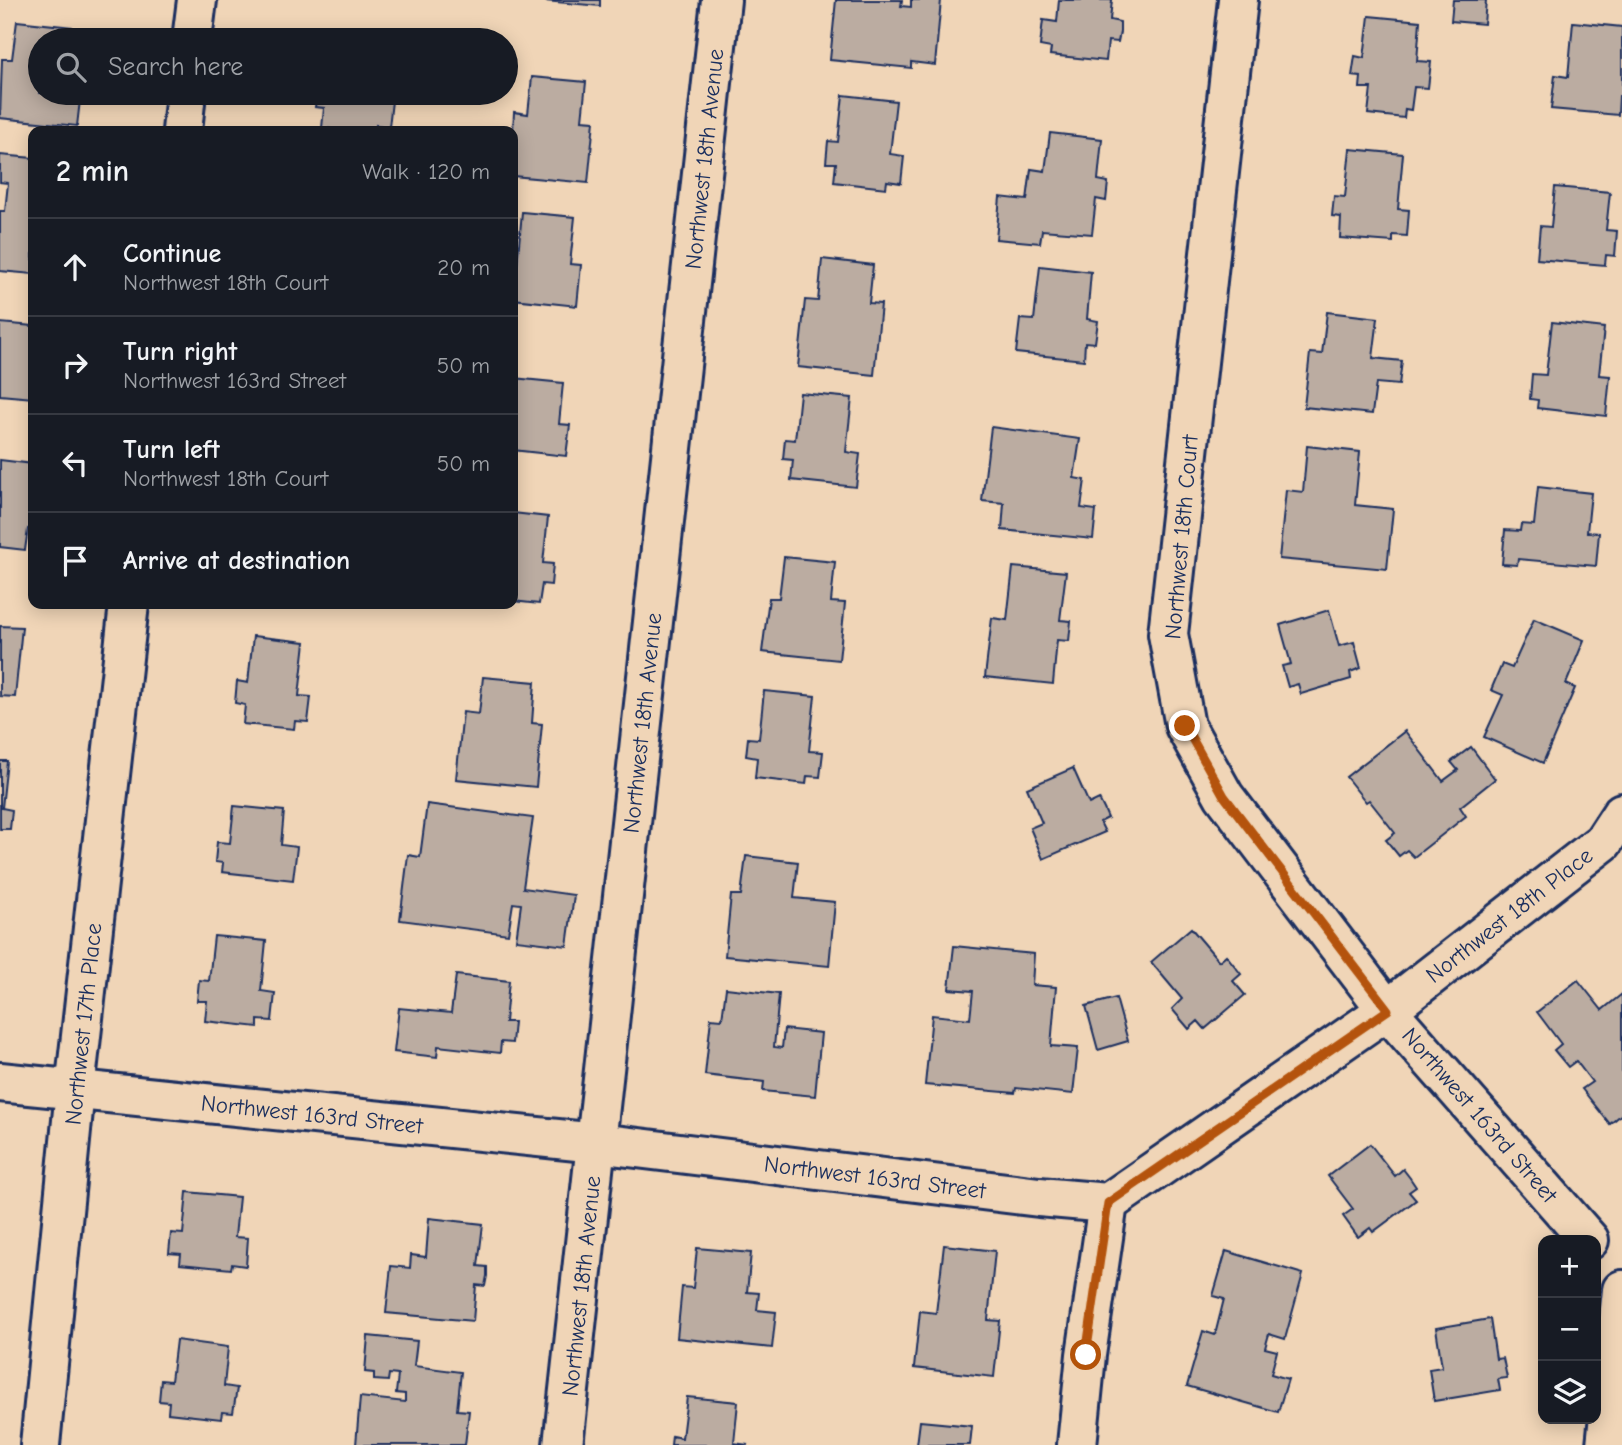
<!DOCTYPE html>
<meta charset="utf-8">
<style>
:root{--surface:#171b24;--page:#242831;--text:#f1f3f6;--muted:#9ea1a6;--line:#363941}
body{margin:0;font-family:"Comic Neue",sans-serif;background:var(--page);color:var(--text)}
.controls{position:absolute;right:21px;bottom:21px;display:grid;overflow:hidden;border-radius:14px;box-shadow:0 4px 18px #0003}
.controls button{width:63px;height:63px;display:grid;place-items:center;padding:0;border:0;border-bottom:2px solid var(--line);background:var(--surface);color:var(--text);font:35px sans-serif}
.stop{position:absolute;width:21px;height:21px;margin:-16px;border:5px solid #b45309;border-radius:50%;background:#fff}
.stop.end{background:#b45309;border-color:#fff;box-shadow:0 2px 7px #0008}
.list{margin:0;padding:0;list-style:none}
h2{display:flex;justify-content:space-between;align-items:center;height:91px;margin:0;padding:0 28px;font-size:30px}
h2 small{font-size:23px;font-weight:400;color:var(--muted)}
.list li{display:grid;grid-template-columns:46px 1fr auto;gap:21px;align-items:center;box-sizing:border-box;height:98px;padding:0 28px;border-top:2px solid var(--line)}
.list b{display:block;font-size:26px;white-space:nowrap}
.list p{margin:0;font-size:23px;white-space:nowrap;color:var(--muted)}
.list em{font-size:23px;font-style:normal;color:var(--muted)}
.icon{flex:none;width:38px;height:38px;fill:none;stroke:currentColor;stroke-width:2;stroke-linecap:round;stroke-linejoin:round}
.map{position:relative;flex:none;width:1622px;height:1445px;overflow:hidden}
.search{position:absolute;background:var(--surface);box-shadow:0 4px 18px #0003;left:28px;top:28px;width:490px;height:77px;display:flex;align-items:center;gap:18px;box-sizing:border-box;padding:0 24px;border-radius:38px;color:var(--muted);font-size:26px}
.panel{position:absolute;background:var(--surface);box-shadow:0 4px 18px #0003;left:28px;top:126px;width:490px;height:483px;border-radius:14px}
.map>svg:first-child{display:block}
</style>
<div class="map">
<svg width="1622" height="1445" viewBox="0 0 1622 1445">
<rect width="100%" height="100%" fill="#f0d5b7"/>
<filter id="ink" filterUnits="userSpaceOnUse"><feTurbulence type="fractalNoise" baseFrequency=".0143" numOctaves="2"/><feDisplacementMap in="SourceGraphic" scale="14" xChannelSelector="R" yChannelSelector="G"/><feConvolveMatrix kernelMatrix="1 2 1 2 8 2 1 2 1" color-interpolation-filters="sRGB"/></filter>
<g filter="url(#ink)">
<!-- building -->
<g fill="#bbaca1" stroke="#1b2f5e" stroke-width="2">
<path d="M 533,0 L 600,0 L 600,6 Z"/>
<path d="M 836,0 L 902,0 L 901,6 L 911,7 L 911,0 L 941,0 L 935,65 L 911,62 L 911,68 L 830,60 Z"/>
<path d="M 1059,0 L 1112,0 L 1110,20 L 1120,22 L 1120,32 L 1118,42 L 1108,41 L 1106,61 L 1050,55 L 1051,48 L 1040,46 L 1043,20 L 1057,22 Z"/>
<path d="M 1453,0 L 1486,0 L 1484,24 L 1451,21 Z"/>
<path d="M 1369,16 L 1420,21 L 1417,61 L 1431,62 L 1428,88 L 1414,87 L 1411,110 L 1405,109 L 1404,118 L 1368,114 L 1371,88 L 1360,88 L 1361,77 L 1352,76 L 1355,56 L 1364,58 Z"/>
<path d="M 17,21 L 72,27 L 71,40 L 40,40 L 40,93 L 75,93 L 75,100 L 80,100 L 77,126 L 0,118 L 2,59 L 12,59 Z"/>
<path d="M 1573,22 L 1622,27 L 1622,96 L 1619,96 L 1618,115 L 1551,109 L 1555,75 L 1568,77 Z"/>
<path d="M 532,77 L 586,82 L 582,120 L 594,121 L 588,183 L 513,176 L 513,131 L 514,112 L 528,114 Z"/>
<path d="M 317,93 L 379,93 L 378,100 L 392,101 L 389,127 L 376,125 L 375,131 L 353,131 L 322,128 L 324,108 L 315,107 Z"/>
<path d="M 843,95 L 896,101 L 890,154 L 904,156 L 901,183 L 887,181 L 886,188 L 834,182 L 836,163 L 826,163 L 828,141 L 838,142 Z"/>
<path d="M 1050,133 L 1102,139 L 1098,180 L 1108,182 L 1106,201 L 1096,199 L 1092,234 L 1042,230 L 1040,243 L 996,239 L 1000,197 L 1027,200 L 1031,169 L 1045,171 Z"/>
<path d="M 1350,149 L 1403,154 L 1398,209 L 1409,210 L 1407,236 L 1393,235 L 1393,242 L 1340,238 L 1341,217 L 1332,216 L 1334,196 L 1345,197 Z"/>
<path d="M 0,155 L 33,158 L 33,274 L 0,271 L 0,211 L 5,211 L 8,183 L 0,182 Z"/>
<path d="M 1555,187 L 1610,192 L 1606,230 L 1617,231 L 1615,256 L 1606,255 L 1605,265 L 1537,259 L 1540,226 L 1551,227 Z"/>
<path d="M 522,212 L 575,217 L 570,264 L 581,265 L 577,306 L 513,299 L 513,265 L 517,266 Z"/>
<path d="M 822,259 L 873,265 L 869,303 L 881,304 L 874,375 L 798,367 L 805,300 L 818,301 Z"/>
<path d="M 1040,266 L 1091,272 L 1087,319 L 1098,321 L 1095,343 L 1085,342 L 1084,360 L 1016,353 L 1020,319 L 1034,320 Z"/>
<path d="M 1327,312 L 1378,318 L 1373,358 L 1402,361 L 1399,385 L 1376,383 L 1372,414 L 1304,407 L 1310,353 L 1322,354 Z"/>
<path d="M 1552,322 L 1604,328 L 1599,375 L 1610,376 L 1606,416 L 1537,408 L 1538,400 L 1530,399 L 1532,374 L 1546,375 Z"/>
<path d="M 0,323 L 33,326 L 33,398 L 0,395 Z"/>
<path d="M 513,378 L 563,383 L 559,424 L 570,425 L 566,456 L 513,450 Z"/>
<path d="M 800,393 L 852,398 L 846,452 L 860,454 L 856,487 L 791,480 L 793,460 L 783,459 L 785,439 L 795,440 Z"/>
<path d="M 991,427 L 1080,439 L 1074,478 L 1085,480 L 1081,508 L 1096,510 L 1093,539 L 1002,530 L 1004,503 L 982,501 Z"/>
<path d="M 1307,446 L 1360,452 L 1355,505 L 1393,509 L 1387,569 L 1279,559 L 1286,490 L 1303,492 Z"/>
<path d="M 0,460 L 33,464 L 30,509 L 33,509 L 33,530 L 28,529 L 25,550 L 0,547 Z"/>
<path d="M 1538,487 L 1591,493 L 1587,532 L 1599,533 L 1596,566 L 1518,559 L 1517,565 L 1502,564 L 1505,530 L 1520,531 L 1521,524 L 1534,525 Z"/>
<path d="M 513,513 L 548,517 L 543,563 L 553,564 L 551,585 L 542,584 L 539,604 L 513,601 Z"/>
<path d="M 784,557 L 835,562 L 831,602 L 845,603 L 839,660 L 762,652 L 769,598 L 779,598 Z"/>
<path d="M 1013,567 L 1066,572 L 1060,620 L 1071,621 L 1069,641 L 1057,640 L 1053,684 L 985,677 L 992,618 L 1007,620 Z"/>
<path d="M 1329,610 L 1339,646 L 1354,642 L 1361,668 L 1350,672 L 1351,679 L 1301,694 L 1298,684 L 1288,687 L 1282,666 L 1291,664 L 1280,625 Z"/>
<path d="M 1534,619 L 1584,640 L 1566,684 L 1575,688 L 1543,763 L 1484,737 L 1503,695 L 1491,690 L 1502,664 L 1512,668 Z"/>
<path d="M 0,626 L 22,627 L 15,697 L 0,696 Z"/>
<path d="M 253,636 L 305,642 L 299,696 L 311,697 L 308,722 L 295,721 L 294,729 L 243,724 L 245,705 L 235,703 L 237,681 L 248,683 Z"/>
<path d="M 483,677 L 535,682 L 532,723 L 542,724 L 536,787 L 456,779 L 463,712 L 479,714 Z"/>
<path d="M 764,691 L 815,696 L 809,751 L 823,752 L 820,777 L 807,776 L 806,784 L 755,778 L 757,758 L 746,756 L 748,738 L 759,739 Z"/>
<path d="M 1405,731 L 1443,781 L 1458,770 L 1451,762 L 1471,747 L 1495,779 L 1460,807 L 1466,816 L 1414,857 L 1407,850 L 1399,856 L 1386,840 L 1395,833 L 1369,800 L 1366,802 L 1346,777 Z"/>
<path d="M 0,761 L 7,761 L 2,808 L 12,810 L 10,829 L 0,829 Z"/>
<path d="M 1073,768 L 1089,804 L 1099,799 L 1104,809 L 1108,818 L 1100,822 L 1105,832 L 1043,859 L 1030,828 L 1042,823 L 1027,788 Z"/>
<path d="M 427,804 L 533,818 L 523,888 L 574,895 L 567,946 L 516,940 L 521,904 L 513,903 L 508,934 L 400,920 L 408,855 L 420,857 Z"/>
<path d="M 234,806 L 284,811 L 281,845 L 297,847 L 293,880 L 222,872 L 223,863 L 215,862 L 217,842 L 230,843 Z"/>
<path d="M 746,856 L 798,862 L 794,898 L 835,902 L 829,966 L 725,956 L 731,895 L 741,895 Z"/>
<path d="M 1191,928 L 1219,961 L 1226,955 L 1241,974 L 1233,981 L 1245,995 L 1205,1029 L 1198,1021 L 1189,1029 L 1172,1009 L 1182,999 L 1151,962 Z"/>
<path d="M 214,936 L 266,941 L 261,991 L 275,993 L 272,1021 L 258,1020 L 258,1027 L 205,1021 L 207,1001 L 197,1001 L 199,980 L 209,981 Z"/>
<path d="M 954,946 L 1034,954 L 1032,985 L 1056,987 L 1051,1046 L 1078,1048 L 1073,1094 L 1016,1088 L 1015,1093 L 925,1085 L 932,1015 L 970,1019 L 973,991 L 949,989 Z"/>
<path d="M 456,975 L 509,981 L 505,1022 L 514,1022 L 512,1043 L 501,1042 L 500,1053 L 438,1046 L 437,1057 L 394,1052 L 399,1008 L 451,1013 Z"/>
<path d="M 1578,980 L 1602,1010 L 1622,994 L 1622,1114 L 1610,1124 L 1582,1089 L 1592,1082 L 1576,1061 L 1568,1067 L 1554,1050 L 1561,1044 L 1537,1012 Z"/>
<path d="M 726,988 L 779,994 L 774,1047 L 782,1048 L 784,1029 L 821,1033 L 815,1096 L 763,1091 L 764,1082 L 705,1075 L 711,1018 L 722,1019 Z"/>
<path d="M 1116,998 L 1128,1041 L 1098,1050 L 1086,1006 Z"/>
<path d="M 1370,1144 L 1395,1176 L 1403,1169 L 1410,1178 L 1416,1187 L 1409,1192 L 1416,1200 L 1373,1232 L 1370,1228 L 1358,1237 L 1343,1216 L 1353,1209 L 1328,1176 Z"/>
<path d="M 187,1192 L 239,1197 L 235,1237 L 248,1238 L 246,1266 L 232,1264 L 231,1269 L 180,1264 L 181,1254 L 169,1253 L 171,1233 L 183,1234 Z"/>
<path d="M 429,1218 L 483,1224 L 478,1266 L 487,1267 L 487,1276 L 485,1286 L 476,1285 L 473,1321 L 386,1313 L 391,1266 L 410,1268 L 411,1255 L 426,1257 Z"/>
<path d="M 944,1245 L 995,1251 L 988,1320 L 1000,1321 L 994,1377 L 914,1368 L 920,1311 L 936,1313 Z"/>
<path d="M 697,1248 L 751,1253 L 747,1292 L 759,1293 L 757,1310 L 776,1312 L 772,1348 L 677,1338 L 682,1287 L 693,1288 Z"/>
<path d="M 1226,1251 L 1303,1274 L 1285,1339 L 1269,1334 L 1265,1348 L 1277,1351 L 1271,1374 L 1288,1379 L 1278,1412 L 1187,1386 L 1203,1331 L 1215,1335 L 1224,1299 L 1213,1296 Z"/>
<path d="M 1490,1319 L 1496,1359 L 1503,1358 L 1507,1378 L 1498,1379 L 1500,1390 L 1434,1401 L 1429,1369 L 1442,1367 L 1436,1328 Z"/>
<path d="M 368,1336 L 417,1341 L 414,1366 L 461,1372 L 457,1410 L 469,1411 L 465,1445 L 356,1445 L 360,1397 L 405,1402 L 405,1394 L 396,1393 L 398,1375 L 389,1374 L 388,1381 L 374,1380 L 374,1373 L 365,1372 Z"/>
<path d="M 176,1340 L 228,1347 L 224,1386 L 237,1388 L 233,1413 L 222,1412 L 221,1419 L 168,1413 L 169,1402 L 159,1401 L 161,1380 L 171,1381 Z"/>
<path d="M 687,1397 L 738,1402 L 734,1443 L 748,1445 L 671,1445 L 672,1436 L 682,1438 Z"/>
<path d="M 920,1421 L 972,1426 L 970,1445 L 917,1445 Z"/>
</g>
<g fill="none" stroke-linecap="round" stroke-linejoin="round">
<!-- minor casing -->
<g stroke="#1b2f5e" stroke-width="44">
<g id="minor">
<path d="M 1238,0 L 1168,634 L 1185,726 L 1224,796 L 1387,1010 L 1589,1240"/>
<path d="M 192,40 L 197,0"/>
<path d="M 182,131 L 186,93"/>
<path d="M 0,1082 L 597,1143 L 1039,1197 L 1108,1203 L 1387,1010 L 1603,842 L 1622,813"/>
<path d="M 40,1445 L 75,1090 L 129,604"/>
<path d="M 563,1445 L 721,0"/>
<path d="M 1077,1445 L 1086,1355 L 1108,1203"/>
<path d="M 1606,1445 L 1622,1290"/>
</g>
</g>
<!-- minor -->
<use href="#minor" stroke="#f0d5b7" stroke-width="38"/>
</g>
</g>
<g fill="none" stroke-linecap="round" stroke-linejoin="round" filter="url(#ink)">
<!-- route -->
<path stroke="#b45309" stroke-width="9" d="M 1086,1355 L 1108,1203 L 1388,1010 L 1224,796 L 1185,726"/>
</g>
<g text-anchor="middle" stroke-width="7" stroke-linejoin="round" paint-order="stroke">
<!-- street labels -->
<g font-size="23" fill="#1b2f5e" stroke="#f0d5b7">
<text transform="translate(704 159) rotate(-84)" y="8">Northwest 18th Avenue</text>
<text transform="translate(1181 537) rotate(-85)" y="8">Northwest 18th Court</text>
<text transform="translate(642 723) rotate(-84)" y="8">Northwest 18th Avenue</text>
<text transform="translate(1509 915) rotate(-38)" y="8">Northwest 18th Place</text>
<text transform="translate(83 1024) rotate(-84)" y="8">Northwest 17th Place</text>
<text transform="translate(312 1114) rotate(6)" y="8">Northwest 163rd Street</text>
<text transform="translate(1480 1115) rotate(49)" y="8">Northwest 163rd Street</text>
<text transform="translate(875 1177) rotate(7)" y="8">Northwest 163rd Street</text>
<text transform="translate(581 1286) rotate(-84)" y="8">Northwest 18th Avenue</text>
</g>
</g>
</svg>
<div class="controls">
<button>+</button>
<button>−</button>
<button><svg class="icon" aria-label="layers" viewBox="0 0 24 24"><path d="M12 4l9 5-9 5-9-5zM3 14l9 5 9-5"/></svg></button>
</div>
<div class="stop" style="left:1086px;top:1355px"></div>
<div class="stop end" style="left:1185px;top:726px"></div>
<div class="search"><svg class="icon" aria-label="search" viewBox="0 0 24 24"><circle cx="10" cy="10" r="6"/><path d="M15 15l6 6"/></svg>Search here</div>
<section class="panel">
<h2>2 min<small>Walk · 120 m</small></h2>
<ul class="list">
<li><svg class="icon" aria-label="ahead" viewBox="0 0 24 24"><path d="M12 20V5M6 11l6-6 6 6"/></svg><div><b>Continue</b><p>Northwest 18th Court</p></div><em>20 m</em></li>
<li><svg class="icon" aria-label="right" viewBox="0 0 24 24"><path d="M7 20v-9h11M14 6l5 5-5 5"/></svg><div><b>Turn right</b><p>Northwest 163rd Street</p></div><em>50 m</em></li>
<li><svg class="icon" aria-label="left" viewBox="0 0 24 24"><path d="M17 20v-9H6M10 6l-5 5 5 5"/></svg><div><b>Turn left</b><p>Northwest 18th Court</p></div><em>50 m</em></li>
<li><svg class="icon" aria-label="arrive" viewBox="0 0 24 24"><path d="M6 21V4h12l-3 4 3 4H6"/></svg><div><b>Arrive at destination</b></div></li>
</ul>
</section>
</div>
